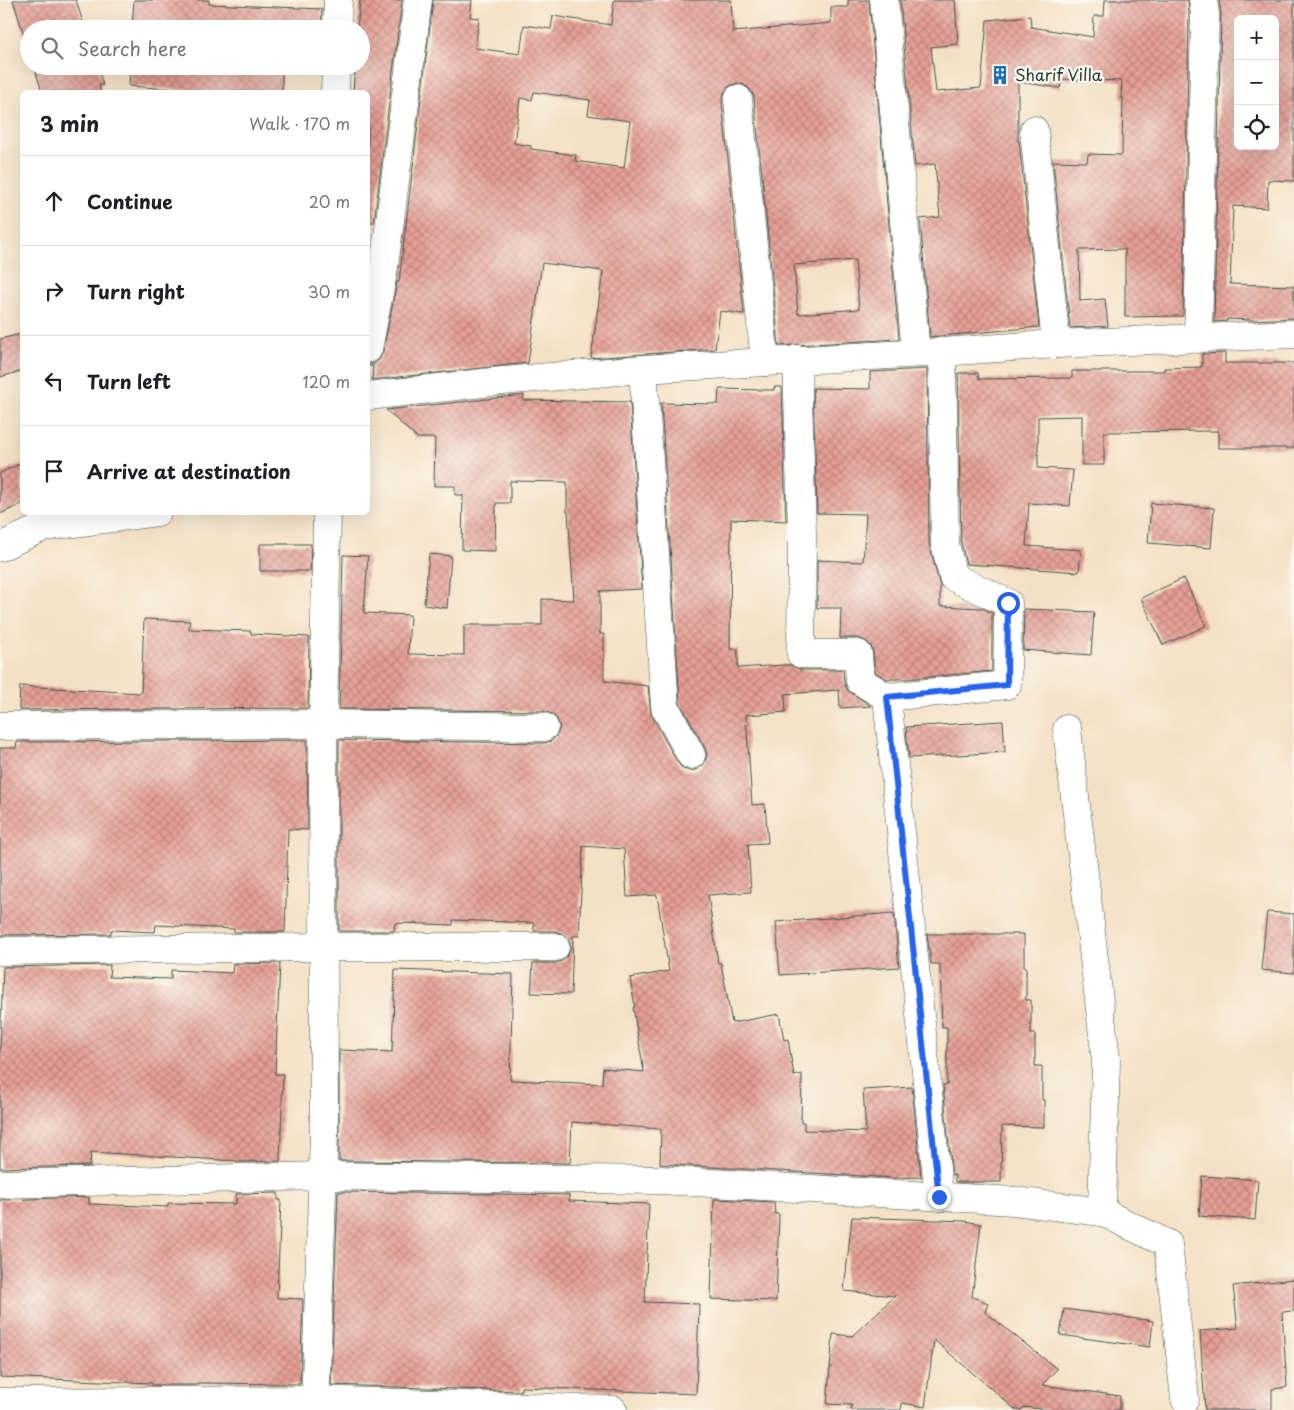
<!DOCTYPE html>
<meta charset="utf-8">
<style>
:root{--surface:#fff;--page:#f2f2f2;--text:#202124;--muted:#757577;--line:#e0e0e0}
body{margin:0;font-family:"Playpen Sans",sans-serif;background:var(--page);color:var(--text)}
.controls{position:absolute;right:15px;top:15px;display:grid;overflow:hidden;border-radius:8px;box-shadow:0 5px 20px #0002}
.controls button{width:45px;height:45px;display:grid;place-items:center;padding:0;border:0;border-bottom:1px solid var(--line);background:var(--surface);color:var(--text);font:25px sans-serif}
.stop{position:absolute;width:15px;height:15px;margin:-11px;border:4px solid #2563eb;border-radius:50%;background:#fff}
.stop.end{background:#2563eb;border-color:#fff;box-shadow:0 1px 5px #0008}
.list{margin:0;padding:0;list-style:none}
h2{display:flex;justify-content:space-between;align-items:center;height:65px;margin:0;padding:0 20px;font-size:21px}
h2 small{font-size:16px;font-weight:400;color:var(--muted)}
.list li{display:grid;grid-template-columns:32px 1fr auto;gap:15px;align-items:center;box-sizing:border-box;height:90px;padding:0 20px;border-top:1px solid var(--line)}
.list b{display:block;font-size:19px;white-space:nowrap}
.list em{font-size:16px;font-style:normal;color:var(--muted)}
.icon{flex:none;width:28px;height:28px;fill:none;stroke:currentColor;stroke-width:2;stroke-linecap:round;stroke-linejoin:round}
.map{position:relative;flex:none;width:1294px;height:1410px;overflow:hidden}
.search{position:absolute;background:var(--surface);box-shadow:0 5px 20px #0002;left:20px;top:20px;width:350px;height:55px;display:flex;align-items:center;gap:12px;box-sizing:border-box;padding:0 18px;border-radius:28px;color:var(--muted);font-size:19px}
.panel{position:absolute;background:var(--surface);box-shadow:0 5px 20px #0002;left:20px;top:90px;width:350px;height:425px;border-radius:8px}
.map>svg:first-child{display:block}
</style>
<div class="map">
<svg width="1294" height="1410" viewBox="0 0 1294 1410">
<defs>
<pattern id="building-cross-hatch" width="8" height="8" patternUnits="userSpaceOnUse" patternTransform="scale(1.25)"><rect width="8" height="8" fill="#e69f96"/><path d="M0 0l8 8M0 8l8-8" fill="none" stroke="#ba837b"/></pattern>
</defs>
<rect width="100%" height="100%" fill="#fbf7ec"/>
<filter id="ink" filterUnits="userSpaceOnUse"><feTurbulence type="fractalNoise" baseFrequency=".02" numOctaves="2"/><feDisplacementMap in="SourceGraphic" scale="10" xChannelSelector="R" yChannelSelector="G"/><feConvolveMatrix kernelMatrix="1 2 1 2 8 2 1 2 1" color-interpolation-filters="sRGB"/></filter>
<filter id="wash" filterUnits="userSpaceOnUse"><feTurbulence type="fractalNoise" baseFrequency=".0096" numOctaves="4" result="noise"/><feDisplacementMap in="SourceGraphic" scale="20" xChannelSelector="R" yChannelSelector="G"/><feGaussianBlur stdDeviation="1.12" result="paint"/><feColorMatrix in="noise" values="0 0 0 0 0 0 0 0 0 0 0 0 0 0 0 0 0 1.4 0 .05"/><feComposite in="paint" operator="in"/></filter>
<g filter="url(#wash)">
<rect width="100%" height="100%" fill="#f4e0c4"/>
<g id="blocks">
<!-- building -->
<g fill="url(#building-cross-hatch)" fill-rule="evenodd">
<path d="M 13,0 L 76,0 L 85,29 L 29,29 L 29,51 Z"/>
<path d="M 134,0 L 209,0 L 209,4 L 322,9 L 321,29 L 132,29 Z"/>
<path d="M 360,0 L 402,0 L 374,222 L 368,222 L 368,92 L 353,92 L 355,66 L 361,66 L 361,29 L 357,29 Z"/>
<path d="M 433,0 L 472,0 L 470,17 L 479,18 L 475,48 L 520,54 L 524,25 L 551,29 L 553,16 L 611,25 L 614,0 L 731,0 L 733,32 L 831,23 L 831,7 L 848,7 L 848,0 L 869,0 L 899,339 L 779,346 L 754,97 L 750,89 L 744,85 L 737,83 L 728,87 L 724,93 L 722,101 L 744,314 L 720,311 L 715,349 L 591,358 L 603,271 L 542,263 L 528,363 L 372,380 L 373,366 L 368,366 L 368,364 L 374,364 L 379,360 L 383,352 L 397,282 L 399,282 ZM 534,92 L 590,100 L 588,115 L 630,121 L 624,168 L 575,161 L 576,155 L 531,149 L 531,146 L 514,143 L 520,98 L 532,100 ZM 855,260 L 859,309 L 798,314 L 794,265 Z"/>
<path d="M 900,0 L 955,0 L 958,44 L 931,47 L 936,92 L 981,88 L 987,20 L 1030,16 L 1031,27 L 1093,37 L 1094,16 L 1104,16 L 1105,0 L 1188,0 L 1189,15 L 1183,316 L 1125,317 L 1125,249 L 1079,250 L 1080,301 L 1105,299 L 1108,326 L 1070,328 L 1053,161 L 1087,162 L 1088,154 L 1122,155 L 1123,98 L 1121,98 L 1122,81 L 1062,79 L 1060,88 L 1018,82 L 1018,141 L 1019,141 L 1039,327 L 930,337 L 920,219 L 940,217 L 935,164 L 915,166 Z"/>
<path d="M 1219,0 L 1294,0 L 1294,181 L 1268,180 L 1267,208 L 1233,206 L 1230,284 L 1294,286 L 1294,318 L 1253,320 L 1227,319 L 1227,321 L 1214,322 L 1221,14 ZM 1238,19 L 1275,19 L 1275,146 L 1238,146 Z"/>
<path d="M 34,66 L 97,66 L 103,85 L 99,85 L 101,92 L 42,92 Z"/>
<path d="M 130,66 L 282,66 L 282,92 L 217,92 L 129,86 Z"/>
<path d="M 22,334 L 22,371 L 0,377 L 0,339 Z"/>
<path d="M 1225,353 L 1225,363 L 1294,363 L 1294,448 L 1218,448 L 1218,431 L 1104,432 L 1104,465 L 1082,465 L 1082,416 L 1038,417 L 1038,468 L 1073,470 L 1070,506 L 1029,503 L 1026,546 L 1081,550 L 1079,572 L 966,564 L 961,542 L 958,373 L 978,373 L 979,379 L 1072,378 L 1072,371 L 1164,371 L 1164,368 L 1202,367 L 1202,354 Z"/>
<path d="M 927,369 L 929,544 L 940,586 L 940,606 L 982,608 L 992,613 L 992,671 L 906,679 L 887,679 L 875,672 L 873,652 L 871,646 L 866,641 L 858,638 L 840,638 L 841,608 L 817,608 L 817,560 L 863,562 L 866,514 L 817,513 L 813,388 L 870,389 L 870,372 Z"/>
<path d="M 774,387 L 782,387 L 786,521 L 731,519 L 730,649 L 738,649 L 738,668 L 783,665 L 791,665 L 801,670 L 843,670 L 844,682 L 847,690 L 871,706 L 840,708 L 839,690 L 785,694 L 786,712 L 746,715 L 752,805 L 765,804 L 768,843 L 748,844 L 751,892 L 708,895 L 718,963 L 721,963 L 732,1023 L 779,1014 L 784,1040 L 788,1039 L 794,1076 L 802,1074 L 801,1122 L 804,1122 L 804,1130 L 866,1132 L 863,1090 L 912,1087 L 921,1177 L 895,1178 L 660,1164 L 661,1129 L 572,1122 L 570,1163 L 339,1161 L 339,1050 L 392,1052 L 395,970 L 513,974 L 510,1080 L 602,1084 L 603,1068 L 644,1072 L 633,1007 L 635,1007 L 630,978 L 669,971 L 657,895 L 627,897 L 624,849 L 583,846 L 579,936 L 573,936 L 571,994 L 531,993 L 533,963 L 555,963 L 562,961 L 568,955 L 571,947 L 569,940 L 563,934 L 555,931 L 534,931 L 534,923 L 453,920 L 453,925 L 395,923 L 394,931 L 339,931 L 339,740 L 544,743 L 551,741 L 557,735 L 560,727 L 557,719 L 552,714 L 544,711 L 339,709 L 343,555 L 368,556 L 364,613 L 410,615 L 408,654 L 464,655 L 464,625 L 542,625 L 542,599 L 574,600 L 568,512 L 567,512 L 567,482 L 510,481 L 510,503 L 496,503 L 495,551 L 462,550 L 463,495 L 455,495 L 455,486 L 434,486 L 435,438 L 417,438 L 386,410 L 524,395 L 523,400 L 630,402 L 642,589 L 600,591 L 600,634 L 604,634 L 604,681 L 648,686 L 651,714 L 677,762 L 683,769 L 691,771 L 698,769 L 704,764 L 707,755 L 705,748 L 680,703 L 661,403 L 718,404 L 719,389 L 766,390 L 774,390 Z"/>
<path d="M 22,463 L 22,504 L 0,514 L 0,473 Z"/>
<path d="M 1151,503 L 1214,508 L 1211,548 L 1148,543 Z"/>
<path d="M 260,544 L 311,544 L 310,571 L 260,571 Z"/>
<path d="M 429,554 L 451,556 L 447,608 L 424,605 Z"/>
<path d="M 1184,578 L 1206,626 L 1163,645 L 1141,598 Z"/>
<path d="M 1024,609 L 1094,612 L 1091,655 L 1023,650 Z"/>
<path d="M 144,619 L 190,621 L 189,629 L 251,631 L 251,634 L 309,637 L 308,708 L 19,710 L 20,686 L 141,693 Z"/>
<path d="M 1003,721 L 1005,752 L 909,758 L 906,727 Z"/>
<path d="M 307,740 L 308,830 L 288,829 L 285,932 L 234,932 L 234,929 L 156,925 L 155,932 L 111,930 L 111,934 L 0,935 L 0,748 L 16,748 L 17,742 Z"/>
<path d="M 1267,912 L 1294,914 L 1294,973 L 1261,970 Z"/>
<path d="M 894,913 L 899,967 L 780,975 L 776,922 Z"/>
<path d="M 927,934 L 1024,934 L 1024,967 L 1026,967 L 1026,1000 L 1031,1000 L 1031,1034 L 1035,1034 L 1035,1066 L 1042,1066 L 1042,1100 L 1044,1100 L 1044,1127 L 1002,1126 L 1001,1182 L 955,1182 L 955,1175 L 952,1175 L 943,1085 L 947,1085 L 947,1027 L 942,1027 L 940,964 L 931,964 Z"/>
<path d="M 280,963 L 275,1074 L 283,1074 L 280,1161 L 237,1162 L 238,1161 L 91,1152 L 90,1166 L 0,1168 L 0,1050 L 3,967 L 110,965 L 109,977 L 171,979 L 171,970 L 232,973 L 233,964 Z"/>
<path d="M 1202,1176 L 1258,1180 L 1255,1220 L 1199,1216 Z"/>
<path d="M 338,1192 L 569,1195 L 569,1201 L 649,1204 L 645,1302 L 699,1304 L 696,1394 L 521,1387 L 521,1391 L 331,1385 Z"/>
<path d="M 278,1193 L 278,1200 L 281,1200 L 277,1298 L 303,1299 L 300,1384 L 197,1383 L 197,1385 L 152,1385 L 152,1383 L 0,1377 L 0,1200 L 89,1197 L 89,1204 L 168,1207 L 168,1203 L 236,1204 L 236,1194 Z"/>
<path d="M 714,1199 L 774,1202 L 775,1214 L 779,1214 L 776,1301 L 711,1299 Z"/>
<path d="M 852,1217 L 965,1221 L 981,1224 L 972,1297 L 988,1303 L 985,1312 L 1057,1369 L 1042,1385 L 1120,1396 L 1120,1410 L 1049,1410 L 1024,1407 L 1021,1410 L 1016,1410 L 934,1340 L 925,1407 L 902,1403 L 901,1410 L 851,1410 L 852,1405 L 827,1404 L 833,1334 L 852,1336 L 895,1296 L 844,1291 Z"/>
<path d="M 1294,1279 L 1294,1311 L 1282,1312 L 1287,1387 L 1272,1389 L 1272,1410 L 1205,1410 L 1200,1331 L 1238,1328 L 1233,1286 Z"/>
<path d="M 1064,1309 L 1153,1321 L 1150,1347 L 1060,1335 Z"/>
</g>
</g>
</g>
<g filter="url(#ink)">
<use href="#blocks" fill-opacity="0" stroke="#3f554a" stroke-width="1"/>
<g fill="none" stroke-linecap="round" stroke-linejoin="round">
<!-- street casing -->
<g stroke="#3f554a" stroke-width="29">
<g id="street">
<path d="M 884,0 L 916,353"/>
<path d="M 337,29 L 338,0"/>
<path d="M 335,92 L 336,66"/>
<path d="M 738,99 L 765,362"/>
<path d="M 1034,130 L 1056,344"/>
<path d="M 1198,339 L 1205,14 L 1203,0"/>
<path d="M 368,349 L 384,267 L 418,0"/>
<path d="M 797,359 L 802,533 L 801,654 L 858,654 L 860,681 L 887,697"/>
<path d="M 643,369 L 665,707 L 691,755"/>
<path d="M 368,396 L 491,382 L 643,369 L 942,352 L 1056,344 L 1294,334"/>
<path d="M 0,547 L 43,527 L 157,512"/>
<path d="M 0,726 L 323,724 L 544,727"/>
<path d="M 1067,729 L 1106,1060 L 1102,1212"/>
<path d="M 0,951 L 323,947 L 555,947"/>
<path d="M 0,1184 L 323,1176 L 660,1180 L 1014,1201 L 1102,1212 L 1168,1244 L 1185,1399"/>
<path d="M 939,1197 L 887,697 L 1007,685 L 1008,603 L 953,577 L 945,544 L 942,352"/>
<path d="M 0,1402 L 315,1400 L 613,1410"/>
<path d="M 315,1410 L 324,1133 L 323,724 L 327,512"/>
</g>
</g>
<!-- street -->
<use href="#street" stroke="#fff" stroke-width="28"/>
</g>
</g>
<g fill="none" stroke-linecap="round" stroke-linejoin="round" filter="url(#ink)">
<!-- route -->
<path stroke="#2563eb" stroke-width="6" d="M 939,1197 L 887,697 L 1007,685 L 1008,603"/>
</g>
<!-- icons -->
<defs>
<g id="building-bare" transform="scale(1.5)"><path d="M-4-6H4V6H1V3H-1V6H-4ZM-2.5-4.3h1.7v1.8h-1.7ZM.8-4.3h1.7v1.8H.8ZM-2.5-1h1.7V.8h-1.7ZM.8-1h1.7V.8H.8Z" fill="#1f6fb2" stroke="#fbf7ec" stroke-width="2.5" paint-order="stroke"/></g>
</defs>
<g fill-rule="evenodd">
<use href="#building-bare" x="1000" y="75"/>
</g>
<g text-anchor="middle" stroke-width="5" stroke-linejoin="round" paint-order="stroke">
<!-- poi labels -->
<g font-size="16" fill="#1f3d34" stroke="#fbf7ec" text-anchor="start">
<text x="1015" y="81">Sharif Villa</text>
</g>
</g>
</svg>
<div class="controls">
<button>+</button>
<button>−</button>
<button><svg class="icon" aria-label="locate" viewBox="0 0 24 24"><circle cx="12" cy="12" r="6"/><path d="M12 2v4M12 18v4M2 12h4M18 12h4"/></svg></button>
</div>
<div class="stop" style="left:1008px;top:603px"></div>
<div class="stop end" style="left:939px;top:1197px"></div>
<div class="search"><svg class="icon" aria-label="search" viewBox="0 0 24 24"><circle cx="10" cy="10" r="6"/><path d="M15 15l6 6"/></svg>Search here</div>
<section class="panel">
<h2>3 min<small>Walk · 170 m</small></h2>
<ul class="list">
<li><svg class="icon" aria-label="ahead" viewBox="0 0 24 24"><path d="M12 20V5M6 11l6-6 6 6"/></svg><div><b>Continue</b></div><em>20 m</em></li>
<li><svg class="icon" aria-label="right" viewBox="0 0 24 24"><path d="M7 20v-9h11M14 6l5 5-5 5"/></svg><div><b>Turn right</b></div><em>30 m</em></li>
<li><svg class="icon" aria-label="left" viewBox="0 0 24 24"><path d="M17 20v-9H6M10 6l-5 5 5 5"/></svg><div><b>Turn left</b></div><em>120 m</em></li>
<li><svg class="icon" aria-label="arrive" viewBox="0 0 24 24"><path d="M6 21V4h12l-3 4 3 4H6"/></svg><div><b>Arrive at destination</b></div></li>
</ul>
</section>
</div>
